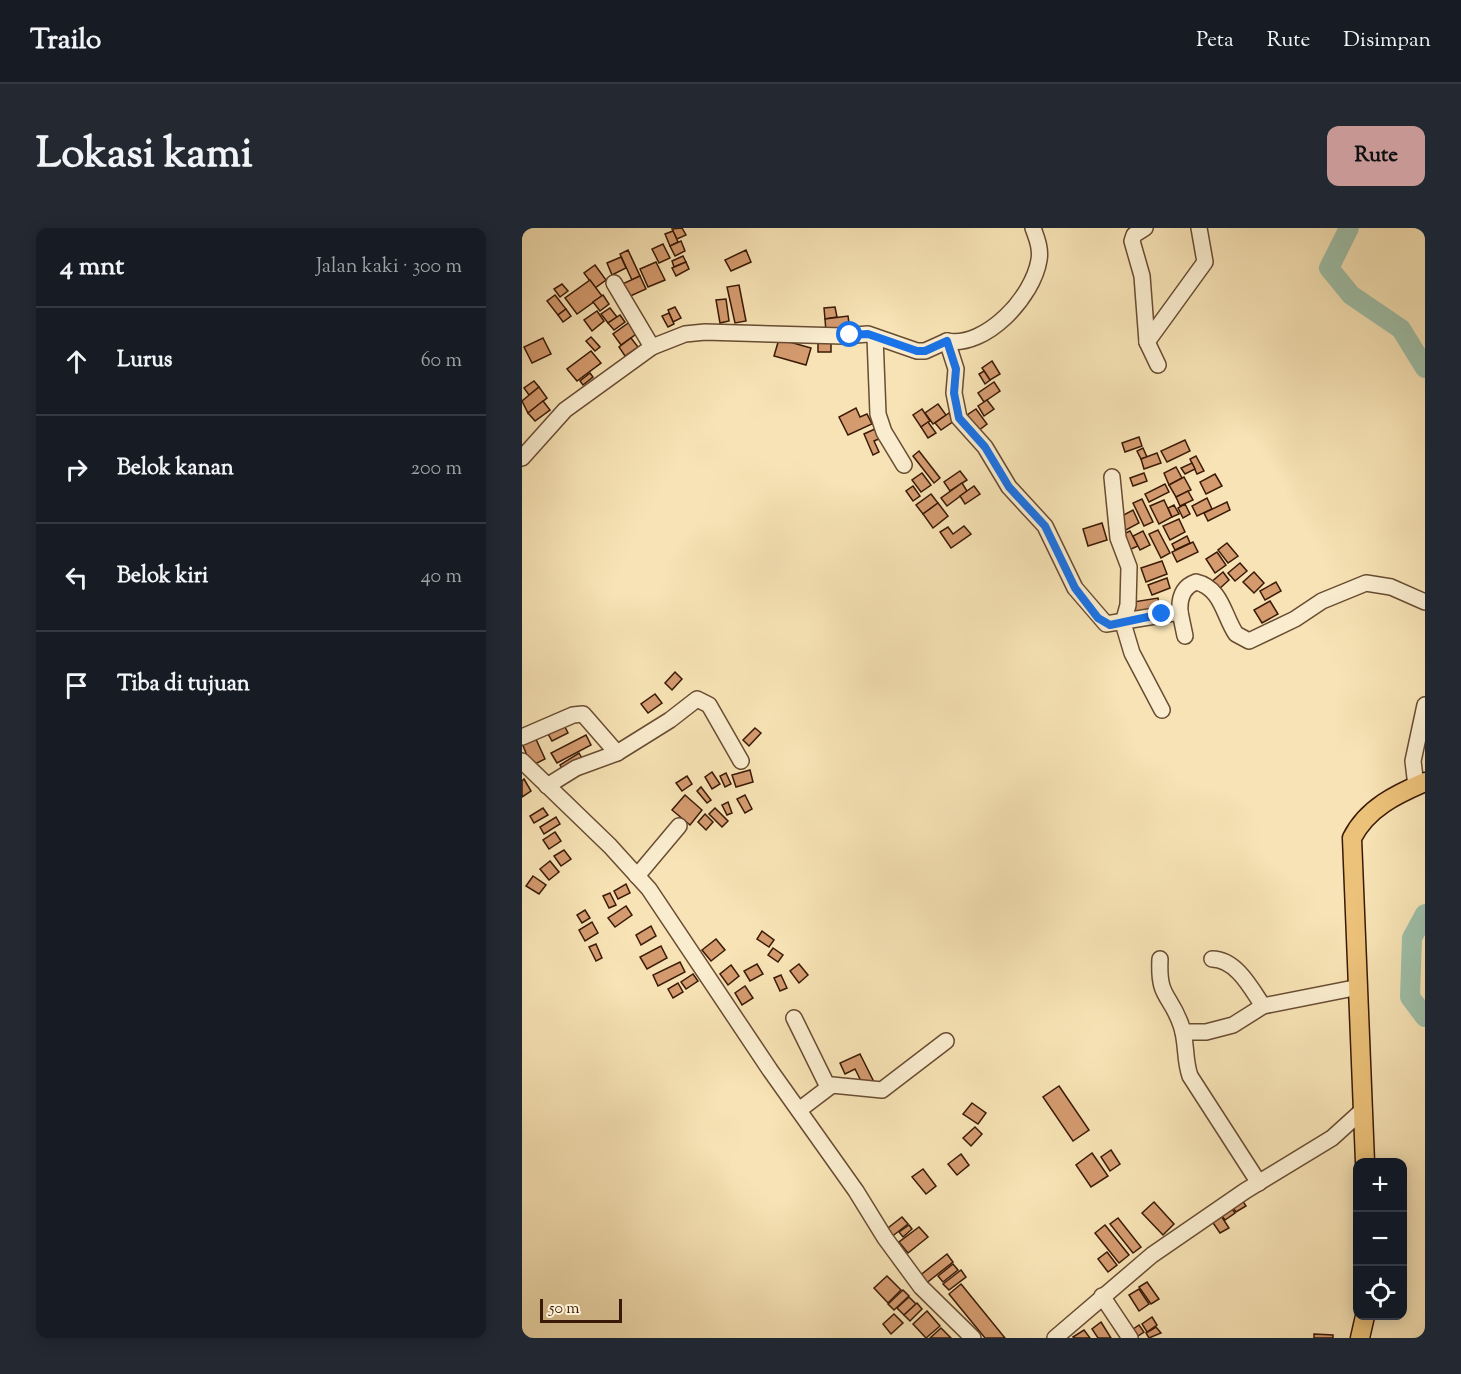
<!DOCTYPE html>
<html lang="id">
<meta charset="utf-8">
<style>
:root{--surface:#171b24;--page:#242831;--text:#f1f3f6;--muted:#9ea1a6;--line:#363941;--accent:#c59692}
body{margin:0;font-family:"Sorts Mill Goudy",serif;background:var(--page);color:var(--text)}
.controls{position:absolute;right:18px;bottom:18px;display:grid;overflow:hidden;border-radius:12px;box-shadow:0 3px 15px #0003}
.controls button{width:54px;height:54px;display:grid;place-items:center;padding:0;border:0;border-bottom:2px solid var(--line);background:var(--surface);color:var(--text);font:30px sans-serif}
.scale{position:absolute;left:18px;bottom:15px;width:82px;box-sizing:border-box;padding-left:6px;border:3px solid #3a1a07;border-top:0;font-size:16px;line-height:21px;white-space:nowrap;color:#3a1a07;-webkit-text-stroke:4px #faedcf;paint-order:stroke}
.stop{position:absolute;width:18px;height:18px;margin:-14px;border:4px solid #1a73e8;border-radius:50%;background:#fff}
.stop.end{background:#1a73e8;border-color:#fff;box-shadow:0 2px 6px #0008}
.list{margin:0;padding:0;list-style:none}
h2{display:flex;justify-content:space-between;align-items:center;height:78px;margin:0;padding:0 24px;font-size:26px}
h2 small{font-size:20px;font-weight:400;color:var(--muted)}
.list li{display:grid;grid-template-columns:39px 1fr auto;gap:18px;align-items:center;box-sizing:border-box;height:108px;padding:0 24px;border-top:2px solid var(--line)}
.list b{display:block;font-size:22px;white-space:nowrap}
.list em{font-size:20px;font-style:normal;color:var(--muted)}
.icon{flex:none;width:33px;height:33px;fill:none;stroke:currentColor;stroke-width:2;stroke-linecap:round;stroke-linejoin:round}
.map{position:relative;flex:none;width:903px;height:1110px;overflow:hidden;border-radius:12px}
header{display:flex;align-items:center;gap:36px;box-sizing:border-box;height:84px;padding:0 30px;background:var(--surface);border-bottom:2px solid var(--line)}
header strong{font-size:28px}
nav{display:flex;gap:33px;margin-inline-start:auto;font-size:21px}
.intro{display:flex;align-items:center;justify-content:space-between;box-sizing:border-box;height:144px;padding:0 36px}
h1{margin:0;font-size:42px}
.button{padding:15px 27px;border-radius:12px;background:var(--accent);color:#111;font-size:21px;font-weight:700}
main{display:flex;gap:36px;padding:0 36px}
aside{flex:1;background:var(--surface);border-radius:12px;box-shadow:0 3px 15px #0003}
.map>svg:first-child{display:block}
</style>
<header>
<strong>Trailo</strong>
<nav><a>Peta</a><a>Rute</a><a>Disimpan</a></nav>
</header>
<div class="intro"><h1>Lokasi kami</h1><a class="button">Rute</a></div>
<main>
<aside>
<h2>4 mnt<small>Jalan kaki · 300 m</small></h2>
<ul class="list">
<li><svg class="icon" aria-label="ahead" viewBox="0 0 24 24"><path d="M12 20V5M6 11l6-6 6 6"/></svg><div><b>Lurus</b></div><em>60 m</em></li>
<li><svg class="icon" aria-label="right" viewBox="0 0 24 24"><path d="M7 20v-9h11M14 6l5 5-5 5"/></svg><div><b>Belok kanan</b></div><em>200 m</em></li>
<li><svg class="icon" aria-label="left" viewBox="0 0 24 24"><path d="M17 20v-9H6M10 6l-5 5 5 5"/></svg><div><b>Belok kiri</b></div><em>40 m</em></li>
<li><svg class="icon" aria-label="arrive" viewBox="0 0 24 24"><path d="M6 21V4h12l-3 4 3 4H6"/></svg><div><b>Tiba di tujuan</b></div></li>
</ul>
</aside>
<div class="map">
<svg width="903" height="1110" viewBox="0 0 903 1110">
<rect width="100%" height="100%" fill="#f7e3b5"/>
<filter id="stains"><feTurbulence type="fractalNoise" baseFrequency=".00333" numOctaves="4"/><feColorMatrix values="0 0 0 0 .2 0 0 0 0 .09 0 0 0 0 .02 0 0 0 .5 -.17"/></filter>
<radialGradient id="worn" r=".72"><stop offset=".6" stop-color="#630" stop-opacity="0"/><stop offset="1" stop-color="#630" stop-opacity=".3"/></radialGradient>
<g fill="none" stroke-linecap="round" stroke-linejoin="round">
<!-- river -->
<g stroke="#9ebfa8" stroke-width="20">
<path d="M 827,0 L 807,40 L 829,67 L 879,101 L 903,140"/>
<path d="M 903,686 L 890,710 L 888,769 L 903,789"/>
</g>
</g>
<!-- building -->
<g fill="#d49b6f" stroke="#3a1a07" stroke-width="1.5">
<path d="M 160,0 L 164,7 L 155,11 L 150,1 Z"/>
<path d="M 151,3 L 156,14 L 148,18 L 143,6 Z"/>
<path d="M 159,13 L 163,23 L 153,28 L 148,18 Z"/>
<path d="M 141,16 L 148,30 L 137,35 L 130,21 Z"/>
<path d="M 106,22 L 118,48 L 110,52 L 98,26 Z"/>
<path d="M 224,22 L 229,34 L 209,43 L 203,32 Z"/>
<path d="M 161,28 L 164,34 L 152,39 L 150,33 Z"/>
<path d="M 99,29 L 104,40 L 90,47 L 85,35 Z"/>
<path d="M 134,34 L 143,52 L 126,59 L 118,41 Z"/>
<path d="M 164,34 L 167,41 L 154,48 L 150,40 Z"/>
<path d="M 73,37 L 84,52 L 73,60 L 62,45 Z"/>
<path d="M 118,48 L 124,61 L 104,70 L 98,57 Z"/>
<path d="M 68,52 L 80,68 L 55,86 L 43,70 Z"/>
<path d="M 40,56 L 46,63 L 38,69 L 32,61 Z"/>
<path d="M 217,57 L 224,93 L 213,95 L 205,59 Z"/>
<path d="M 33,67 L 44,81 L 36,87 L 25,73 Z"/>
<path d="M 81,67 L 87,76 L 78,83 L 71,74 Z"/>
<path d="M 204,71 L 207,93 L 198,95 L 194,72 Z"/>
<path d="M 153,79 L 159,90 L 151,94 L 146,82 Z"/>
<path d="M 313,79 L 315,89 L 303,91 L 302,80 Z"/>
<path d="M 88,80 L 95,89 L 86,95 L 79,86 Z"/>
<path d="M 44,81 L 49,88 L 41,94 L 36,87 Z"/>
<path d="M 75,83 L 82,93 L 70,103 L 62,92 Z"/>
<path d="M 147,85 L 152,96 L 146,99 L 140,88 Z"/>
<path d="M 98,87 L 103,94 L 92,102 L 86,95 Z"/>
<path d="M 326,88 L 328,102 L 304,104 L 303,91 Z"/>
<path d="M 109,93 L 117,104 L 99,117 L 91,106 Z"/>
<path d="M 69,109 L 78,119 L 73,123 L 64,113 Z"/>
<path d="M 21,110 L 29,126 L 10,135 L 2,119 Z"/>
<path d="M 109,110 L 116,119 L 103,128 L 97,119 Z"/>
<path d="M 257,111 L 289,120 L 284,137 L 252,128 Z"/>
<rect x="296" y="111" width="13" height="13"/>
<path d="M 69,123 L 79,135 L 55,153 L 45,141 Z"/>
<path d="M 470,133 L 478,146 L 468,152 L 460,140 Z"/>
<path d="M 462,143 L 468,152 L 463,156 L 457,146 Z"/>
<path d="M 68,145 L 71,149 L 61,157 L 58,153 Z"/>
<path d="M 12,153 L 17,159 L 7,167 L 2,160 Z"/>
<path d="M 472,154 L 478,163 L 462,174 L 456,165 Z"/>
<path d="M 17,159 L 25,170 L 6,185 L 0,173 Z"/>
<path d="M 465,172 L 472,181 L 462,188 L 456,178 Z"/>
<path d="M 21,173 L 28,182 L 13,193 L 6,185 Z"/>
<path d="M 416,176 L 424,187 L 411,196 L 403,185 Z"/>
<path d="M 334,180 L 338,189 L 345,186 L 350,196 L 326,207 L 317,189 Z"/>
<path d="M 400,181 L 408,193 L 399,199 L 391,187 Z"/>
<path d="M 454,181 L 465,196 L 456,203 L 445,187 Z"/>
<path d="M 427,185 L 432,193 L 419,202 L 413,195 Z"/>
<path d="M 406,194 L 414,205 L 406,210 L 399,199 Z"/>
<path d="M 355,200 L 359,210 L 352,213 L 357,224 L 351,227 L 342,206 Z"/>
<path d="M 617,209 L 620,218 L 603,224 L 600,215 Z"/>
<path d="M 663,212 L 668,223 L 645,234 L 639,223 Z"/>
<path d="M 621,220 L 625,229 L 619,231 L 615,223 Z"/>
<path d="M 397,223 L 418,250 L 412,255 L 391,228 Z"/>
<path d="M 635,225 L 639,235 L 622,241 L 619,231 Z"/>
<path d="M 674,228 L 682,243 L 675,246 L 668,231 Z"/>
<path d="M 670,235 L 673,241 L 663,246 L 659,240 Z"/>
<path d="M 654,239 L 660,250 L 647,257 L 642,245 Z"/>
<path d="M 438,243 L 445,252 L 428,263 L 422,254 Z"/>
<path d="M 400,245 L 409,257 L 399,264 L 390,252 Z"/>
<path d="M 622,245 L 625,253 L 611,258 L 608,250 Z"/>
<path d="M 693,246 L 700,258 L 684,266 L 678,254 Z"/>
<path d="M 662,249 L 669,262 L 654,269 L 647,257 Z"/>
<path d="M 440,255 L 445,263 L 425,278 L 419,270 Z"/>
<path d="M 643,256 L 647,264 L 627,274 L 623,266 Z"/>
<path d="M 391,258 L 398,268 L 391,273 L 384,263 Z"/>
<path d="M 452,258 L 458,266 L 443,276 L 438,268 Z"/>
<path d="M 666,263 L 671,272 L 658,278 L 654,269 Z"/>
<path d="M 409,266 L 416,275 L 401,286 L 394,277 Z"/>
<path d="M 685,270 L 690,281 L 675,288 L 670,278 Z"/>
<path d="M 620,271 L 631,294 L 622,298 L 611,275 Z"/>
<path d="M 642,272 L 650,289 L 637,296 L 628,278 Z"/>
<path d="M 705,274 L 708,282 L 686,293 L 682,285 Z"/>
<path d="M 416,275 L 426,288 L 411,300 L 401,286 Z"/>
<path d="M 663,276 L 668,286 L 661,290 L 656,280 Z"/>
<path d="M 652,277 L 657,286 L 650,289 L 646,280 Z"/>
<path d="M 611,282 L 617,295 L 602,303 L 596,290 Z"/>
<path d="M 657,291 L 663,304 L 648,312 L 641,298 Z"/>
<path d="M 580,295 L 585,312 L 566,318 L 561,301 Z"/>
<path d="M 442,298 L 449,306 L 429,320 L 418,304 L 426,299 L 431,306 Z"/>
<path d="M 636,302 L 648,325 L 639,330 L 627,306 Z"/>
<path d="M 608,303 L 616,318 L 607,322 L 599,307 Z"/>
<path d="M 621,303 L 628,317 L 618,322 L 611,308 Z"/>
<path d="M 665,308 L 668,315 L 653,322 L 650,316 Z"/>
<path d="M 671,314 L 676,324 L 655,334 L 650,324 Z"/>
<path d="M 705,315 L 716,328 L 706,335 L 696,322 Z"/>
<path d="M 695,324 L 704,337 L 693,345 L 684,331 Z"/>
<path d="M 640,333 L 645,346 L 624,354 L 619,340 Z"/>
<path d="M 718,335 L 725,343 L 713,353 L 706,345 Z"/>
<path d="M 701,344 L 707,352 L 695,363 L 688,355 Z"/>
<path d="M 732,344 L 742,355 L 732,365 L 721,354 Z"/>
<path d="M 645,350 L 648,360 L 630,367 L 626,357 Z"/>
<path d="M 754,354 L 759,363 L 743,372 L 738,363 Z"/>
<path d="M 636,370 L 638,382 L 613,387 L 611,374 Z"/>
<path d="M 748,373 L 756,386 L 740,395 L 732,382 Z"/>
<path d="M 153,444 L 160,451 L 150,462 L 143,455 Z"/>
<path d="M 133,466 L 140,475 L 126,485 L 119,476 Z"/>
<path d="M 41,495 L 46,505 L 30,513 L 25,504 Z"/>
<path d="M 233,500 L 239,505 L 227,518 L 221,512 Z"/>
<path d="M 64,507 L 69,517 L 35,535 L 29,525 Z"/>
<path d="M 13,509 L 23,531 L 9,538 L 0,515 Z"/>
<path d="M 57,525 L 61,532 L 42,544 L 38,537 Z"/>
<path d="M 228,542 L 231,554 L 214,559 L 210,547 Z"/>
<path d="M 190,544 L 198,556 L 190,561 L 183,549 Z"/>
<path d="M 204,545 L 209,556 L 203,559 L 198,548 Z"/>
<path d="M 165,548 L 170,556 L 160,563 L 154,555 Z"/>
<path d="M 2,551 L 9,563 L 0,569 L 0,553 Z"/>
<path d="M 179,559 L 189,572 L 185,575 L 175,563 Z"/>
<path d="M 163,567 L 180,582 L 168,597 L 150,582 Z"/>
<path d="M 223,567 L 230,581 L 223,585 L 215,571 Z"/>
<path d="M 206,574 L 210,585 L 205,587 L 200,577 Z"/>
<path d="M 21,580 L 26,587 L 12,595 L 8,588 Z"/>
<path d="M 193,580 L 206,593 L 200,599 L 187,586 Z"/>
<path d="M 183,586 L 191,594 L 184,602 L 176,594 Z"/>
<path d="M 34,589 L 38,596 L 22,606 L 18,599 Z"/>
<path d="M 33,604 L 39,613 L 27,621 L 21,612 Z"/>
<path d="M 42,622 L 49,631 L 39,638 L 32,628 Z"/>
<path d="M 28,633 L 37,644 L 27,652 L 18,641 Z"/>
<path d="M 11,648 L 24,657 L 17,666 L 4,658 Z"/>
<path d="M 104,656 L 108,665 L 96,671 L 92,663 Z"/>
<path d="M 88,665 L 94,677 L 87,680 L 81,668 Z"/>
<path d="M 104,678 L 110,687 L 93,699 L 86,690 Z"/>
<path d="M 63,682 L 68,690 L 60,695 L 55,687 Z"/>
<path d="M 70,694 L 76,705 L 63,713 L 57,702 Z"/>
<path d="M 129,698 L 134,708 L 119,717 L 114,707 Z"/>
<path d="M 240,703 L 252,712 L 247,719 L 235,711 Z"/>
<path d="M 194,711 L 203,722 L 189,733 L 180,722 Z"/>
<path d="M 74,716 L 80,730 L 74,733 L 67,719 Z"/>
<path d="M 139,718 L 145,730 L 125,741 L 118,729 Z"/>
<path d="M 251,720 L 261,727 L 256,734 L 246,727 Z"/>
<path d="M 158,734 L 163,744 L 136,758 L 131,747 Z"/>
<path d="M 235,736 L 241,746 L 228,753 L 222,743 Z"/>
<path d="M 277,736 L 286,747 L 277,755 L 268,743 Z"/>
<path d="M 209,737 L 217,748 L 206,757 L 198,746 Z"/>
<path d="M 171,746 L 176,753 L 164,761 L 159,754 Z"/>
<path d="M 259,747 L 265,760 L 258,763 L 252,750 Z"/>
<path d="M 156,755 L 161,764 L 151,770 L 146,761 Z"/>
<path d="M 223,758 L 231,770 L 220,777 L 213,765 Z"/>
<path d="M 338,826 L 352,854 L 342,859 L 333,841 L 323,846 L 318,835 Z"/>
<path d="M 537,858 L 567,902 L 551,913 L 521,869 Z"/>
<path d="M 450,875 L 464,885 L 456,896 L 441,886 Z"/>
<path d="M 453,899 L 460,906 L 449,918 L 441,910 Z"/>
<path d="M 589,922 L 598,936 L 588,943 L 579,929 Z"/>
<path d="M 570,925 L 586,948 L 569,959 L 554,937 Z"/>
<path d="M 439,926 L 447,937 L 435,947 L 426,936 Z"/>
<path d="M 401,941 L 414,958 L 404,966 L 390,949 Z"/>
<path d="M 718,969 L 724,978 L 714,984 L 708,975 Z"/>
<path d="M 632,974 L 652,996 L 641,1007 L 620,985 Z"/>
<path d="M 707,977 L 713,985 L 703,992 L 697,984 Z"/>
<path d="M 696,983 L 707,1000 L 698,1005 L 687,989 Z"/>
<path d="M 380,989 L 386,996 L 368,1010 L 362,1003 Z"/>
<path d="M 596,990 L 619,1019 L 611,1025 L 588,996 Z"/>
<path d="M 387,997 L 390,1001 L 381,1009 L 377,1004 Z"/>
<path d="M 583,997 L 607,1027 L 597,1035 L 573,1005 Z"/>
<path d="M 397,999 L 406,1009 L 386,1025 L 377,1014 Z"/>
<path d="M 585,1024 L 595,1037 L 586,1044 L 576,1031 Z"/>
<path d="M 425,1026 L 431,1034 L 402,1057 L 396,1049 Z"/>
<path d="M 431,1036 L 436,1042 L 421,1054 L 416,1048 Z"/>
<path d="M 439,1042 L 444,1049 L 427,1062 L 421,1056 Z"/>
<path d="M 365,1048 L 379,1062 L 366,1075 L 352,1060 Z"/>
<path d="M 625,1054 L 637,1071 L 629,1076 L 617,1059 Z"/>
<path d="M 439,1056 L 483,1110 L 463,1110 L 427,1066 Z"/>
<path d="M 617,1061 L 627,1076 L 617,1083 L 607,1067 Z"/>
<path d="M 381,1062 L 387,1068 L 372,1082 L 366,1076 Z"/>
<path d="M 387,1069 L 394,1076 L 382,1087 L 375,1080 Z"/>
<path d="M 395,1075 L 400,1081 L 388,1093 L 382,1087 Z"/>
<path d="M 405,1083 L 418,1098 L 404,1110 L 391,1096 Z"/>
<path d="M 372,1086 L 381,1095 L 369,1106 L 361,1096 Z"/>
<path d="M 630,1089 L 635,1097 L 625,1104 L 620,1096 Z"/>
<path d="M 579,1094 L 589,1110 L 576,1110 L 570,1101 Z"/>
<path d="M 617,1097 L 622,1104 L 613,1110 L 607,1104 Z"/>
<path d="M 634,1099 L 639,1105 L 627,1110 L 624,1105 Z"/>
<path d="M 419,1100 L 429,1110 L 408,1110 Z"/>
<path d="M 562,1102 L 568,1110 L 552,1110 L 551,1109 Z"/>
<path d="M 792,1106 L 811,1107 L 811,1110 L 792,1110 Z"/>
</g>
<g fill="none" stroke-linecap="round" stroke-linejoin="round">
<!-- minor casing -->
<g stroke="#694c32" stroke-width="18">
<g id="minor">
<path d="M 623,0 L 612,7 L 610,13 L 620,48 L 625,114 L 636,137"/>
<path d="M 92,55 L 130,119"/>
<path d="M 353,109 L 356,186 L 362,204 L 382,237"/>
<path d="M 425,113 C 464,120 511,69 517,32 C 519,21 515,11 511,0"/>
<path d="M 625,114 L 683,34 L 677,0"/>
<path d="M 0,230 L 43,182 L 130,119 L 163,106 L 183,104 L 321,108 L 346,106 L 395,123 L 403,123 L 425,113 L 434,141 L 432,165 L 437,190 L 463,219 L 487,259 L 523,298 L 553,360 L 584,396 L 658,384 C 657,371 660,359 674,354 C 700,360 702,389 714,406 L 727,413 L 773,391 L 800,373 L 844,355 L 869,359 L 903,374"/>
<path d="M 590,249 L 596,310 L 607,339 L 606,377 L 601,395 L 610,425 L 640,482"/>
<path d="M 658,384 L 663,408"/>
<path d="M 0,509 L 51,487 L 61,486 L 95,525 L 148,492 L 175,471 L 187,477 L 219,533"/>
<path d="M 0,533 L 88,618 L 127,661 L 248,842 L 334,963 L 363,1010 L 399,1059 L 451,1110"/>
<path d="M 25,558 L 54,540 L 95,525"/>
<path d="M 894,558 L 891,533 L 903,477"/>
<path d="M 115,648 L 157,598"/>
<path d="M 638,731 C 636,771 648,765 659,797 C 665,813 662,831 668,848 L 737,955"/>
<path d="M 690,731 C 714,731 729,760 741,778"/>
<path d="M 272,790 L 306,859"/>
<path d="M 661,804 L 684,804 L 711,797 L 741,778 L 837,759"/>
<path d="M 277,882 L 310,857 L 360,862 L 424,813"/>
<path d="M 580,1068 L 608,1110"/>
<path d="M 533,1110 L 630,1027 L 723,963 L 810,910 L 842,881"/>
</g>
</g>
<!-- major casing -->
<g stroke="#3a1a07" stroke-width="21">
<g id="major">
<path d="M 843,934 L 830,610 C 845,580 875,566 903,554"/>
<path d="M 838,1110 L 843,1088"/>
</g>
</g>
<!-- minor -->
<use href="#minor" stroke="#faedcf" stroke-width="15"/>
<!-- major -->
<use href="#major" stroke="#ecc27a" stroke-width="18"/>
</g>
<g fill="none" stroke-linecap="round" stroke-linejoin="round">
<!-- route -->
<path stroke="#1a73e8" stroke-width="8" d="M 328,107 L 346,106 L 395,123 L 403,123 L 425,113 L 434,141 L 432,165 L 437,190 L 463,219 L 487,259 L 523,298 L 553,360 L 576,390 L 588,397 L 640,386"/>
</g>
<rect width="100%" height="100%" filter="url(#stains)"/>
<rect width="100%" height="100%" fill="url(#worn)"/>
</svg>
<div class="controls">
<button>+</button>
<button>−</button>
<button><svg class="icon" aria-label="locate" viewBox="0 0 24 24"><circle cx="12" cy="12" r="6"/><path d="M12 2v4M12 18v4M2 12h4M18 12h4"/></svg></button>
</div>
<div class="scale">50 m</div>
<div class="stop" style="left:328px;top:107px"></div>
<div class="stop end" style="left:640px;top:386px"></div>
</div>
</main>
